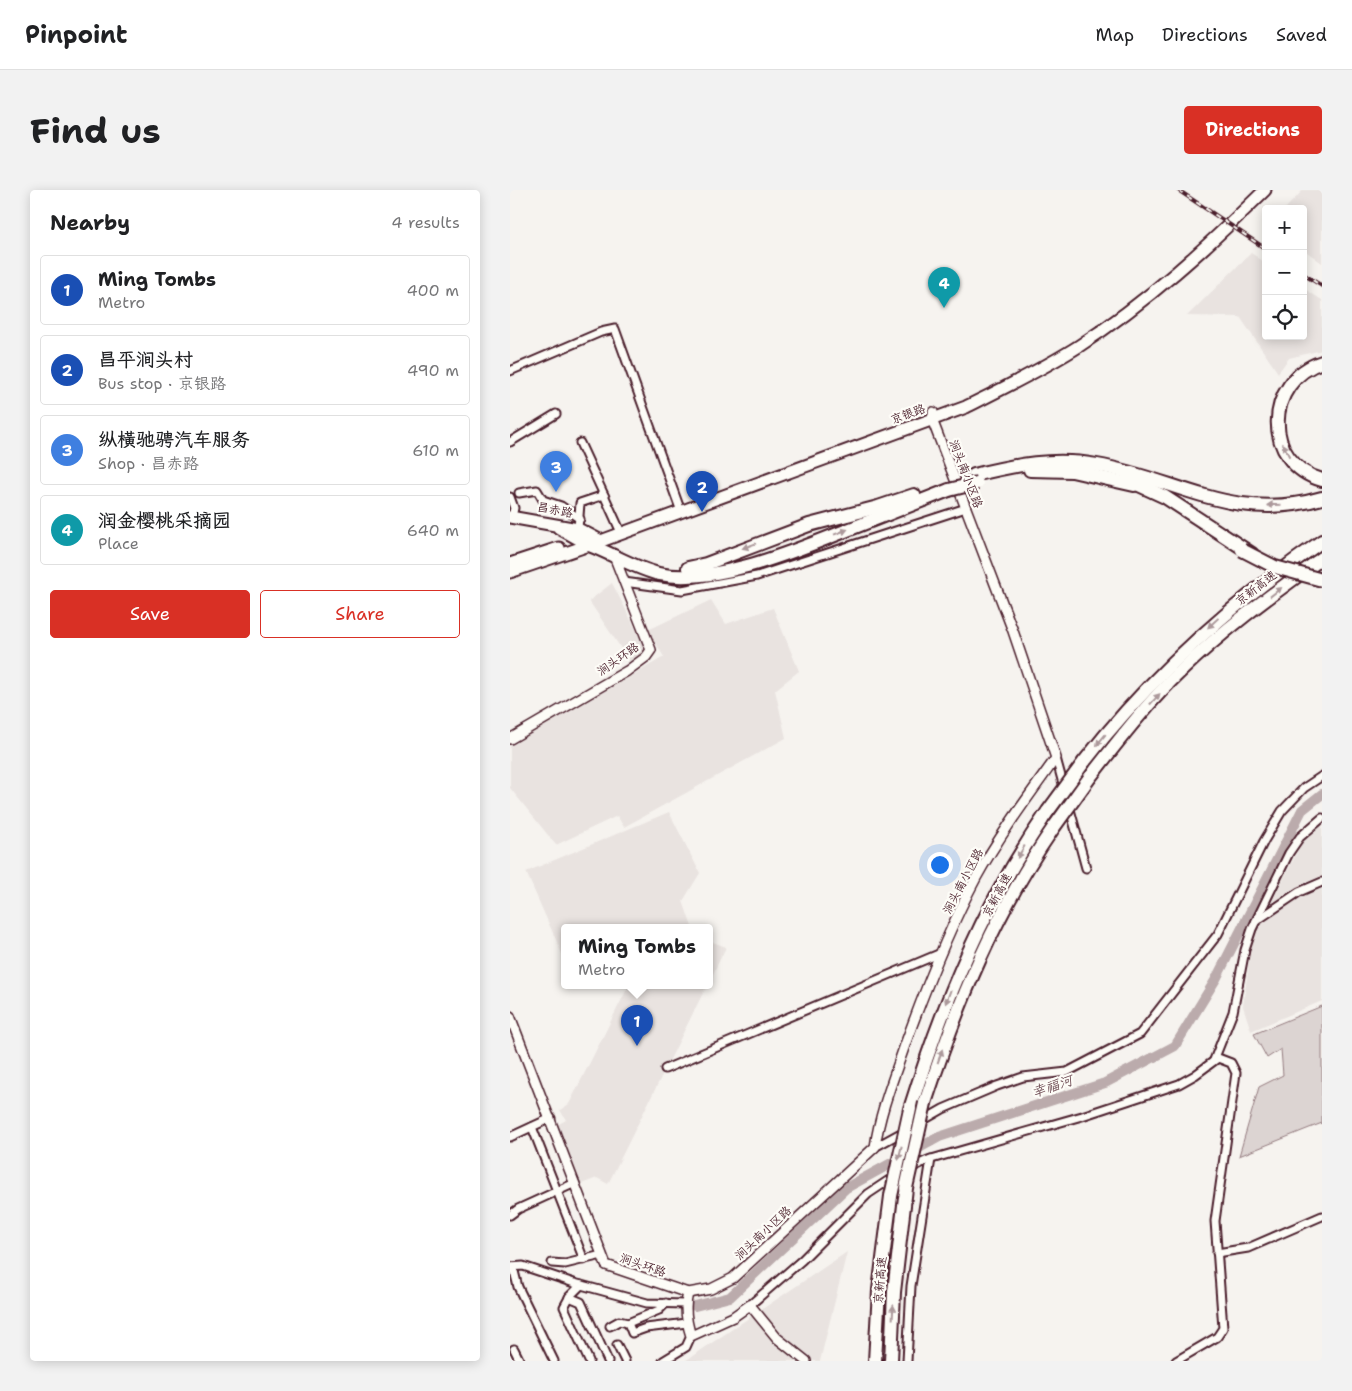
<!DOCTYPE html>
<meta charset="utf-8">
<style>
:root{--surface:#fff;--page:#f2f2f2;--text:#202124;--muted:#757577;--line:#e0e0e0;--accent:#d93025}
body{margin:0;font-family:"Shantell Sans","LXGW WenKai TC",sans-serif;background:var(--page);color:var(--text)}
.controls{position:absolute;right:15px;top:15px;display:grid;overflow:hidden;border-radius:5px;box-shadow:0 2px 12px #0003}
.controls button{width:45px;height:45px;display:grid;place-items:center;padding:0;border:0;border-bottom:1px solid var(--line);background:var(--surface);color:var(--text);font:25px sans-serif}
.you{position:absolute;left:429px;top:674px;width:18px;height:18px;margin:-12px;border:4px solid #fff;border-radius:50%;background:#1a73e8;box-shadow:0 0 0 8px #1a73e833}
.badge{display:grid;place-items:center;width:32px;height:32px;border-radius:50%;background:var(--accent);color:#fff;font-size:16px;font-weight:700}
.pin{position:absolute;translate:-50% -41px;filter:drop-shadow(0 1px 2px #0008)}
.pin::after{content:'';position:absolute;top:26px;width:18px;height:15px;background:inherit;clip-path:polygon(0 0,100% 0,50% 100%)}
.popup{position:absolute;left:51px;top:734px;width:152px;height:65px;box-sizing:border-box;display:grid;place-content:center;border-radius:5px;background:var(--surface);filter:drop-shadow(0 1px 4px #0005);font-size:16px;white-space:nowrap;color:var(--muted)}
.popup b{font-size:19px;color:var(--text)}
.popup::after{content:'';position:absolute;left:50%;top:100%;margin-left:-10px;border:10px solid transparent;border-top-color:var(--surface)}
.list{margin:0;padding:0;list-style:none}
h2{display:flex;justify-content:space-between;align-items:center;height:65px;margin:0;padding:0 20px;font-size:21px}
h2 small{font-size:16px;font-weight:400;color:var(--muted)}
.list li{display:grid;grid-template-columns:32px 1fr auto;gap:15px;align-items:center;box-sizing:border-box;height:70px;margin:0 10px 10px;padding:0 10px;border:1px solid var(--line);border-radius:5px}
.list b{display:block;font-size:19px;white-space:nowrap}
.list p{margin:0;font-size:16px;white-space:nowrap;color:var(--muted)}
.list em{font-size:16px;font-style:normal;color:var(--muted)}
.actions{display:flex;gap:10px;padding:15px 20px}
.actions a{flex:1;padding:11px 0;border:1px solid var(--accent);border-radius:5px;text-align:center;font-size:18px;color:var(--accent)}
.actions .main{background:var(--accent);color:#fff}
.icon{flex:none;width:28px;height:28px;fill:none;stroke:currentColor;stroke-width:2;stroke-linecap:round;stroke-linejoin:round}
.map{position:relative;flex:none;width:812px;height:1171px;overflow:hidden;border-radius:5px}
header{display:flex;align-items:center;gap:30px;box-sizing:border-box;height:70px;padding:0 25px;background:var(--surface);border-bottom:1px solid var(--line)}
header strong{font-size:24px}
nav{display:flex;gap:28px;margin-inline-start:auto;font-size:18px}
.intro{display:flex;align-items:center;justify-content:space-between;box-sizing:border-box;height:120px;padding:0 30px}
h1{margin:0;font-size:35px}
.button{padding:12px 22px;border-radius:5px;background:var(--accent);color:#fff;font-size:18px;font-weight:700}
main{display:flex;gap:30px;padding:0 30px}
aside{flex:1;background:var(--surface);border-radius:5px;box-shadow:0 2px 12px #0003}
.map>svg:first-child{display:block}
</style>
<header>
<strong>Pinpoint</strong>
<nav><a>Map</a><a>Directions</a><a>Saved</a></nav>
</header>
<div class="intro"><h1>Find us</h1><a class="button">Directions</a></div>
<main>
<aside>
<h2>Nearby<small>4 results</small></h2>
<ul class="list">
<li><span class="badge" style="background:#1a4fb4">1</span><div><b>Ming Tombs</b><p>Metro</p></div><em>400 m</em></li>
<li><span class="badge" style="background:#1a4fb4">2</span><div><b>昌平涧头村</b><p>Bus stop · 京银路</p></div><em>490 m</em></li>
<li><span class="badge" style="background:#3f7fe0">3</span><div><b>纵横驰骋汽车服务</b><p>Shop · 昌赤路</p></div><em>610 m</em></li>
<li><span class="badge" style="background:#0f9aa8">4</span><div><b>润金樱桃采摘园</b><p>Place</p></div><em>640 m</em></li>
</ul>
<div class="actions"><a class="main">Save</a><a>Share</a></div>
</aside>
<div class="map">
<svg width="812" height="1171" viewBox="0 0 812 1171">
<rect width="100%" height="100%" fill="#f6f3ef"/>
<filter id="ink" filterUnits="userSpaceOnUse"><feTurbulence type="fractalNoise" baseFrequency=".02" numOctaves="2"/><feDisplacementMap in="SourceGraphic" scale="10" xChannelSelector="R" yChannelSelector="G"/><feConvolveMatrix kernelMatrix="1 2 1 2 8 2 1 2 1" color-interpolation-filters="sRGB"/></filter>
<g filter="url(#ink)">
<!-- built -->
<g fill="#e9e3e0">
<path d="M 793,0 L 812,0 L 812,73 L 793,59 L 793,19 L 775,19 Z"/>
<path d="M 741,63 L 756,73 L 756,146 L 793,146 L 793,98 L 812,110 L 812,160 L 779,168 L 768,183 L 730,127 L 677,126 Z"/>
<path d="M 102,393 L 136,459 L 121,473 L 79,411 Z"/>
<path d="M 201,410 L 216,434 L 263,418 L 289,481 L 265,500 L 276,548 L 114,637 L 107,626 L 46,655 L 0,598 L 0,556 L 154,467 L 138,440 Z"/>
<path d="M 159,622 L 190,683 L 173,711 L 182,737 L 54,737 L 54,768 L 16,682 Z"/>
<path d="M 812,632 L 812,811 L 741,841 L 733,816 L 742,750 L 794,649 Z"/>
<path d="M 200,751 L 216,757 L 200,790 Z"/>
<path d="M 119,795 L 197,795 L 98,994 L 87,988 L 69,995 L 47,935 L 56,930 L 50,920 L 59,914 Z"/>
<path d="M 337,1062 L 310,1171 L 175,1171 Z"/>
</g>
<!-- green -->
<path fill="#dcd4d2" stroke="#937a7e" d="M 812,816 L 812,933 L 729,966 L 749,897 L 773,885 L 771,859 L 757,868 L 744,844 Z"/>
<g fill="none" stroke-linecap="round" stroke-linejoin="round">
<!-- river -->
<path stroke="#bbabac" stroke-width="10" d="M 185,1116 L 220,1107 L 336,998 L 429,947 L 595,893 L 665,856 L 706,789 L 792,620 L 812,604"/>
<!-- minor casing -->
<g stroke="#4a1f2b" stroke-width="11">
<g id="minor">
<path d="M 0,181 L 91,142 L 105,139 L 169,316"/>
<path d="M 0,252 L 46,224"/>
<path d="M 70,253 L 94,305"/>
<path d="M 9,303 L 27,300 L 33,310 L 51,316 L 70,329"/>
<path d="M 0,307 L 4,318 L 2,327"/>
<path d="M 68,339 L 70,313 L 94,305 L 109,338"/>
<path d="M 114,392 L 172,400 L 247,386 L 456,318"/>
<path d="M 546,568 L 576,678"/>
<path d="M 746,731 L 789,702 L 812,692"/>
<path d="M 704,870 L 723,822 L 735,760 L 742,739 L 779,663 L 790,647 L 812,628"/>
<path d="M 155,879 L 431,763"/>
<path d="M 412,931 L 433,919 L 487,896 L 513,887 L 557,882 L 630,844 L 708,744 L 754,651 L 772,621 L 794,598 L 812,586"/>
<path d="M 22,937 L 74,1070"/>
<path d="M 0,947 L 41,928"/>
<path d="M 365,957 L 396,940"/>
<path d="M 401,978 L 418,970 L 572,926 L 669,894 L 685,885 L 708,868 L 721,873 L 726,883 L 705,1031 L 713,1138 L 707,1147 L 666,1171"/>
<path d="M 0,1025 L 8,1019 L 65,993"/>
<path d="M 707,1063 L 738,1058 L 812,1026"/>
<path d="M 42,1073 L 55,1074 L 92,1065"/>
<path d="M 0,1077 L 13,1076 L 64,1093 L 137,1113 L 175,1114"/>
<path d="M 3,1077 L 8,1097 L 44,1171"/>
<path d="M 71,1095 L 60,1106 L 54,1117 L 79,1171"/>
<path d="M 59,1107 L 71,1112 L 98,1171"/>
<path d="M 156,1113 L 149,1120 L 118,1133 L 122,1143 L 136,1138 L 177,1133"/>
<path d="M 240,1115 L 292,1070 L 358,1004 L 385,986"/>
<path d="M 100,1136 L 109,1131 L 118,1133"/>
<path d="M 107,1155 L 115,1171"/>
<path d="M 4,1159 L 10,1171"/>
<path d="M 153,1171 L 176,1157 L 181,1146"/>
<path d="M 397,1171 L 401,1096 L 421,969"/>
</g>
</g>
<!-- tertiary casing -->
<g stroke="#4a1f2b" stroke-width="12">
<g id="tertiary">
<path d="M 0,549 L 117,481 L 136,467 L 141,460 L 104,366"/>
<path d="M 0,826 L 96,1075 L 178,1103 L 201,1099 L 223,1088 L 365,957 C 370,921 384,887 396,852 C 416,797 438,740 466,688 C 489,646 518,607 546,568 L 503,441 L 423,232 L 423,222"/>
<path d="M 178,1103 C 174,1118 176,1131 181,1146 L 223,1127 L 240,1115 L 267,1148 L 296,1171"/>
</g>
</g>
<!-- primary casing -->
<g stroke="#4a1f2b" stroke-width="15">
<g id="primary">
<path d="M 0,327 L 68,339 L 91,351"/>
<path d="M 49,338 L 79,355"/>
</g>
</g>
<!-- trunk casing -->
<g stroke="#4a1f2b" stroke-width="15">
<g id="trunk">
<path d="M 0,374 L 49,358"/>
<path d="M 0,382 L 91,351 L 456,217 C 494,198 533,179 569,156 C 637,112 697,57 755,0"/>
</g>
</g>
<!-- motorway casing -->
<g stroke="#4a1f2b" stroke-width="16">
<g id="motorway">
<path d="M 812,172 C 754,191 752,273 812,290"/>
<path d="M 520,280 L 562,281 L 624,295"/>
<path d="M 464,285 C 505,275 544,267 587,275 C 668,289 724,334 812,308"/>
<path d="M 618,290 L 655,307 L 742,364"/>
<path d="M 79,355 C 103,364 124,378 149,384 C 204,396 289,359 340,339 C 373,326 406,313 439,300"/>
<path d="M 178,378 L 196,374 L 299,335 L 368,317 L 404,305"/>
<path d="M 574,572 C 642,484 721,414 812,351"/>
<path d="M 580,587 C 609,550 638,512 672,480 C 715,438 764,403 812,368"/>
<path d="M 415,913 C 447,815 485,722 544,637"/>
<path d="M 400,919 C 433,813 474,713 538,621"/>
<path d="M 365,1171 L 369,1100 L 381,1006"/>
<path d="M 381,1171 L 384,1102 L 396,998"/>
</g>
</g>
<!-- minor -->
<use href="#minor" stroke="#fdfcf7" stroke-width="7"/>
<!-- tertiary -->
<use href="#tertiary" stroke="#fdfcf7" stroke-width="9"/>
<!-- primary -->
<use href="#primary" stroke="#fdfcf7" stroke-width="11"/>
<!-- trunk -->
<use href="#trunk" stroke="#fdfcf7" stroke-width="11"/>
<!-- motorway -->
<use href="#motorway" stroke="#fdfcf7" stroke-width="12"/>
<!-- rail casing -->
<g stroke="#4a1f2b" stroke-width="4">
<g id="rail">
<path d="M 668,0 L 756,59"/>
<path d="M 793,84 L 812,96"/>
</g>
</g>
<!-- rail -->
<use href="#rail" stroke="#fdfcf7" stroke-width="2" stroke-dasharray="5.5" stroke-linecap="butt"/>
<!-- motorway-bridge casing -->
<g stroke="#4a1f2b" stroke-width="16" stroke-linecap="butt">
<g id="motorway-bridge">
<path d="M 439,300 L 467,293"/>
<path d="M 732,360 L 765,377 L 812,390"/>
<path d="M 538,621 L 574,572"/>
<path d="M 544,637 L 580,587"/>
<path d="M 396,998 L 415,913"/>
<path d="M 381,1006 L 400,919"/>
</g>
</g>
<!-- motorway-bridge -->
<use href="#motorway-bridge" stroke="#fdfcf7" stroke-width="12"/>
</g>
<!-- one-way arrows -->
<defs><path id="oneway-solid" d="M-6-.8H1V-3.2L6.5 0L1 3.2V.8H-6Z" transform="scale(1.25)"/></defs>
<g fill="#ac999b">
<use href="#oneway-solid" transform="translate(776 260) rotate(-117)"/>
<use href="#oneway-solid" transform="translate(764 315) rotate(178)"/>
<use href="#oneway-solid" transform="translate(331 342) rotate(-21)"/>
<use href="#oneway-solid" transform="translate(239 356) rotate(160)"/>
<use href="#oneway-solid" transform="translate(766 402) rotate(-38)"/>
<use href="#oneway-solid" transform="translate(703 433) rotate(137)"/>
<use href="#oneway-solid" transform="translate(645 509) rotate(-47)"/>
<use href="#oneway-solid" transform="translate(591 550) rotate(129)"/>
<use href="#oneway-solid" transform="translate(511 662) rotate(120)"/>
<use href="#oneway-solid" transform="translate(438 807) rotate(111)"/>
<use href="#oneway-solid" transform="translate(430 866) rotate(-71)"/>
<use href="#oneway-solid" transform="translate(390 963) rotate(103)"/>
<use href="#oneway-solid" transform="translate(383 1122) rotate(-87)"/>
</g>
</g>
<g text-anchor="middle" stroke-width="4.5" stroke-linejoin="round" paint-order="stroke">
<!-- street labels -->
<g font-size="12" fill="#4a1f2b" stroke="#fdfcf7">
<text transform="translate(398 224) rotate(-20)" y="4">京银路</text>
<text transform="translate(456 284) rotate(69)" y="4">涧头南小区路</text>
<text transform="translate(45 320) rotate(11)" y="4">昌赤路</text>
<text transform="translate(746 398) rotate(-38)" y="4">京新高速</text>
<text transform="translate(108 469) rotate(-35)" y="4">涧头环路</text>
<text transform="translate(453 691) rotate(-62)" y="4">涧头南小区路</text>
<text transform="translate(487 705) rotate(-62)" y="4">京新高速</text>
<text transform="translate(253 1043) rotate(-43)" y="4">涧头南小区路</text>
<text transform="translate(133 1075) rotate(19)" y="4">涧头环路</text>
<text transform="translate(370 1090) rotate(-85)" y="4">京新高速</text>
</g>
<!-- water labels -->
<g font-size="14" font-style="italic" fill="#725058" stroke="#fdfcf7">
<text transform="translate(542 896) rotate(-18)" y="5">幸福河</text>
</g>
</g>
</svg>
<div class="controls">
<button>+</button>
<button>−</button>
<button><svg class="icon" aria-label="locate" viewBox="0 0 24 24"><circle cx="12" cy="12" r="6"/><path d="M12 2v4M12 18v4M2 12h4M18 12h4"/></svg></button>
</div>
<div class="you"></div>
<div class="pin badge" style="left:127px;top:856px;background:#1a4fb4">1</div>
<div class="popup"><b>Ming Tombs</b>Metro</div>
<div class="pin badge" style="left:192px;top:322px;background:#1a4fb4">2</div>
<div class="pin badge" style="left:46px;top:302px;background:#3f7fe0">3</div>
<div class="pin badge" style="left:434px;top:118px;background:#0f9aa8">4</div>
</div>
</main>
